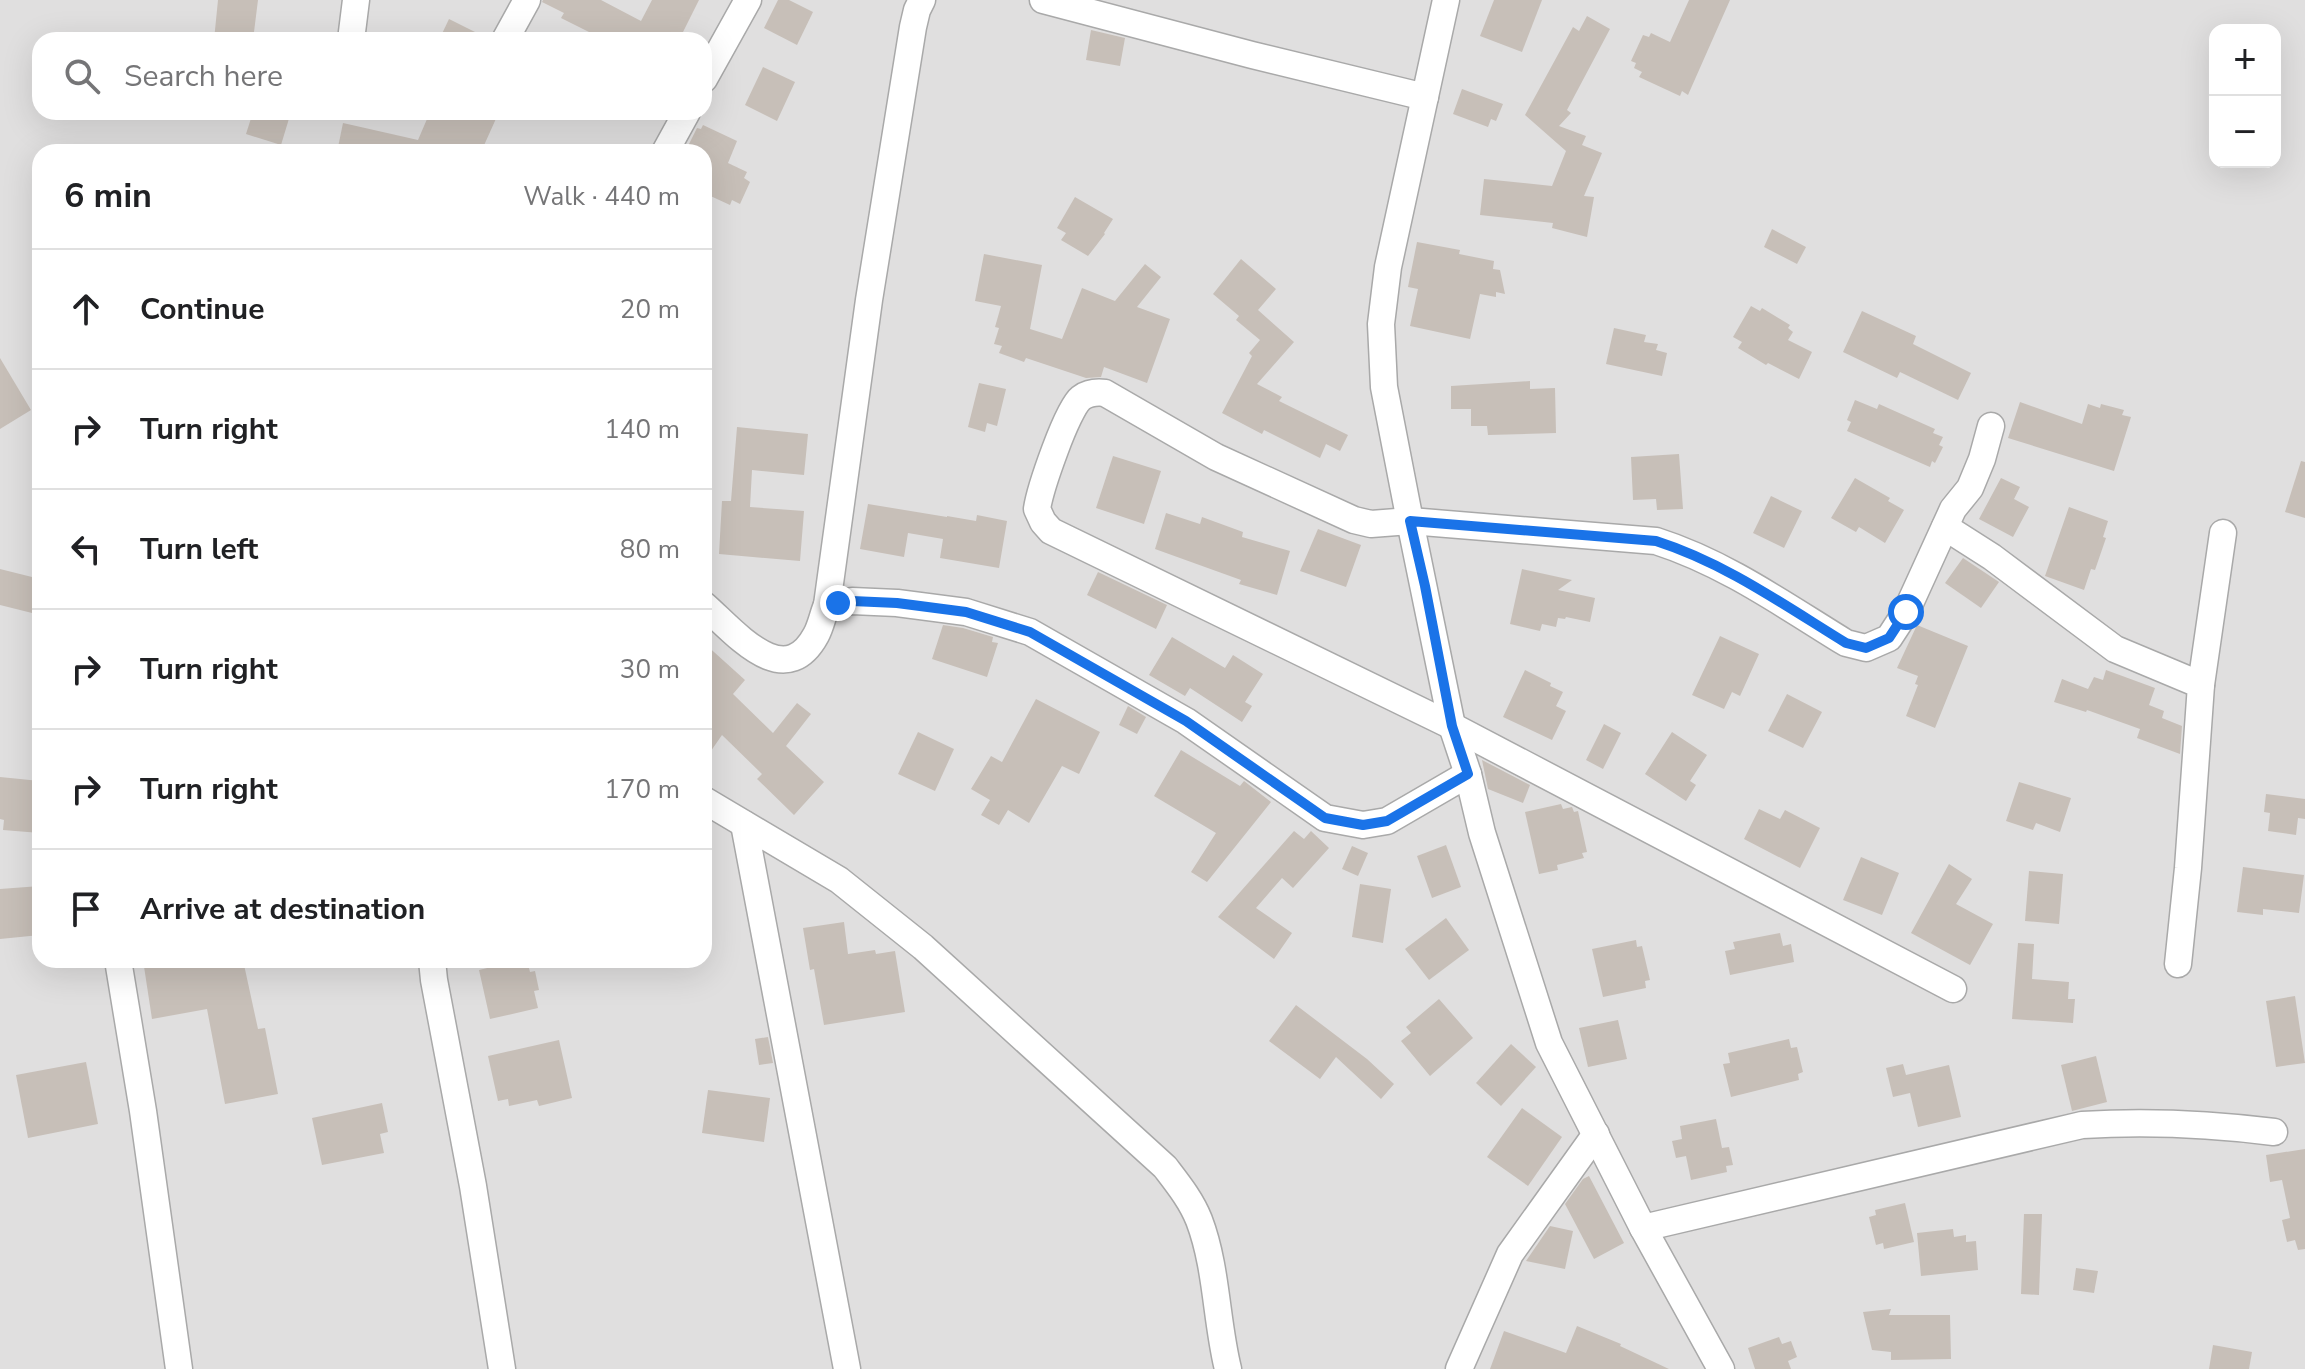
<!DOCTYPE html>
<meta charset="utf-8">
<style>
:root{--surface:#fff;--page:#f2f2f2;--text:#202124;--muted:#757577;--line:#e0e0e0}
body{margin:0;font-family:"Nunito Sans",sans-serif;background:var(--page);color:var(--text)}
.controls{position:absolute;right:24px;top:24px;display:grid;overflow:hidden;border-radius:16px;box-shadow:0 8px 32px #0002}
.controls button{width:72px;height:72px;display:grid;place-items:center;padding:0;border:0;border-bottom:2px solid var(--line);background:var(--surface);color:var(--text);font:40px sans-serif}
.stop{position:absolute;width:24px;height:24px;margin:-18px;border:6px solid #1a73e8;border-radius:50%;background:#fff}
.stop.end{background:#1a73e8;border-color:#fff;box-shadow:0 2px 8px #0008}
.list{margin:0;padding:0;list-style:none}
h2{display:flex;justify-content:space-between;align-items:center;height:104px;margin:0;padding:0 32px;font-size:34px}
h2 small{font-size:26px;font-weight:400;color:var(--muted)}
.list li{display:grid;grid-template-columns:52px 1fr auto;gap:24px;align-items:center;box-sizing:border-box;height:120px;padding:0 32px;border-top:2px solid var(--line)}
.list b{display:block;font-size:30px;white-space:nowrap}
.list em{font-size:26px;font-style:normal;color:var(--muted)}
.icon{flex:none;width:44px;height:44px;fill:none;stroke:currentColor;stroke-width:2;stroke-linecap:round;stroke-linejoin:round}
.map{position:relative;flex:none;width:2305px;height:1369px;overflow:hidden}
.search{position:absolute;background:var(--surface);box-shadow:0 8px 32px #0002;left:32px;top:32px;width:680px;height:88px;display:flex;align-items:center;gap:20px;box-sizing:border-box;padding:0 28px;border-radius:24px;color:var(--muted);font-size:30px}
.panel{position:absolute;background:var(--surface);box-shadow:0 8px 32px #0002;left:32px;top:144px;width:680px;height:824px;border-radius:24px}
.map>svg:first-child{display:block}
</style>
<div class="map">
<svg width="2305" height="1369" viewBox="0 0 2305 1369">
<rect width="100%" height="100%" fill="#f2efe9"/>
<!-- residential -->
<path fill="#e0dfdf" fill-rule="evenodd" d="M 0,0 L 2305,0 L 2305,1369 L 0,1369 ZM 2215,30 L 2275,30 L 2275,162 L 2215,162 ZM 40,40 L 704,40 L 704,112 L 40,112 ZM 40,152 L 704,152 L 704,960 L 40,960 Z"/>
<!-- building -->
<g fill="#c7bfb8">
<path d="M 218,0 L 258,0 L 253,40 L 214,40 Z"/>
<path d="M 543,0 L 601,0 L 641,21 L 652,0 L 699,0 L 679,40 L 585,40 L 589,32 L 561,18 L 564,13 L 542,2 Z"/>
<path d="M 778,0 L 789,0 L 813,12 L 797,45 L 764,28 Z"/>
<path d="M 1494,0 L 1542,0 L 1522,52 L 1480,36 Z"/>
<path d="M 1689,0 L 1730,0 L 1688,95 L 1682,91 L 1680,96 L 1639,77 L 1642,72 L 1634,68 L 1636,63 L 1631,61 L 1643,35 L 1649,37 L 1651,33 L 1670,42 Z"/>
<path d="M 1587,16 L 1610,29 L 1567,110 L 1571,113 L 1559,126 L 1586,136 L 1582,145 L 1602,153 L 1584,196 L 1594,197 L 1587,237 L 1552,228 L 1553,223 L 1480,215 L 1484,179 L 1552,186 L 1566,151 L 1525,115 L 1573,27 L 1579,31 Z"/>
<path d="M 449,19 L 489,39 L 489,40 L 439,40 Z"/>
<path d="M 1091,30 L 1125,38 L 1120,66 L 1086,60 Z"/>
<path d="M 763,67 L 795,82 L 777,121 L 745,105 Z"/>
<path d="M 1462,89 L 1503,104 L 1496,121 L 1491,119 L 1488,127 L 1453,114 Z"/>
<path d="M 253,112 L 291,112 L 281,145 L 246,134 Z"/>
<path d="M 430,112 L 499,112 L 481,152 L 337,152 L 343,123 L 418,140 Z"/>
<path d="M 703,125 L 737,141 L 728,163 L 747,172 L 744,178 L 750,182 L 740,204 L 732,200 L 730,205 L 704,193 L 704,152 L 688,146 L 697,128 L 701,129 Z"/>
<path d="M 1075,197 L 1113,219 L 1104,233 L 1105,234 L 1088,256 L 1061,240 L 1066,233 L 1057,228 Z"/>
<path d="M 1772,229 L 1806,247 L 1797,264 L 1764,247 Z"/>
<path d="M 1417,242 L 1460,250 L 1459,254 L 1494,261 L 1493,269 L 1500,270 L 1505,294 L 1496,292 L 1496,297 L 1480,294 L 1470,339 L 1410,326 L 1418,289 L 1408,287 Z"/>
<path d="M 984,254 L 1042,265 L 1030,329 L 1062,339 L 1082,288 L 1115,301 L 1145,264 L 1161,277 L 1137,307 L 1170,319 L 1147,383 L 1104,367 L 1101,377 L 1086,378 L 1026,358 L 1024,362 L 999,353 L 1002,346 L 994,344 L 999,328 L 995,327 L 1001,306 L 975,301 Z"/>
<path d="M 1241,259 L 1276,289 L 1258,310 L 1294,342 L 1257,384 L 1282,397 L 1279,401 L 1348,435 L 1340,451 L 1326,444 L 1320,458 L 1264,430 L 1262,434 L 1222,413 L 1252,356 L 1249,353 L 1260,340 L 1236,320 L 1239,316 L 1213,294 Z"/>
<path d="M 1751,306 L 1760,311 L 1762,308 L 1790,325 L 1788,328 L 1793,332 L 1788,340 L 1812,352 L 1799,379 L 1768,363 L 1766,365 L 1738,348 L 1742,342 L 1733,337 Z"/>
<path d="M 1862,311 L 1916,336 L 1913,344 L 1971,373 L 1958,400 L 1900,372 L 1897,378 L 1843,352 Z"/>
<path d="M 1614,328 L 1646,335 L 1644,342 L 1658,344 L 1656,350 L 1667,353 L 1662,376 L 1606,364 Z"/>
<path d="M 0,358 L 31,410 L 0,429 Z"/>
<path d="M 1530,381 L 1530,389 L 1555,388 L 1556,433 L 1488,435 L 1487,426 L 1471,426 L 1471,409 L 1451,409 L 1451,386 Z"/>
<path d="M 979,383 L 1006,389 L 997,426 L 987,423 L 985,432 L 968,427 Z"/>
<path d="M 1855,400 L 1877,409 L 1879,404 L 1935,429 L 1933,433 L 1943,437 L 1939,445 L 1943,447 L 1935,463 L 1932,461 L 1930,467 L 1847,431 L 1851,422 L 1847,420 Z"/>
<path d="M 2020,402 L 2082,424 L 2088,404 L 2100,408 L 2101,404 L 2124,410 L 2122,415 L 2131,417 L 2114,471 L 2008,438 Z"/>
<path d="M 737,427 L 808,434 L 804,475 L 752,470 L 750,507 L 804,511 L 800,561 L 719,554 L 722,501 L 731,501 Z"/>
<path d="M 1679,454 L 1683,509 L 1657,510 L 1656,499 L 1633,500 L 1631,457 Z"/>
<path d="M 1113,456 L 1161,471 L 1144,524 L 1096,508 Z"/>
<path d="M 2301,461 L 2305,462 L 2305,518 L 2285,512 Z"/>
<path d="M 1855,478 L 1890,498 L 1888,501 L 1904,510 L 1885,543 L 1859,527 L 1856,532 L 1831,518 Z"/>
<path d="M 2001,478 L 2020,487 L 2014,499 L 2029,507 L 2013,537 L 1979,519 Z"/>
<path d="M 1771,496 L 1802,511 L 1784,548 L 1753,533 Z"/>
<path d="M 868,504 L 947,517 L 947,516 L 976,521 L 977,515 L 1007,521 L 999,568 L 940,558 L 943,539 L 908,533 L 904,557 L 860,549 Z"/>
<path d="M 2069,507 L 2108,521 L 2103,537 L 2106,538 L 2095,570 L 2091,569 L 2084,590 L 2045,576 Z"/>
<path d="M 1166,513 L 1200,524 L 1202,517 L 1243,532 L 1242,537 L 1290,551 L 1277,595 L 1239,584 L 1241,580 L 1155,549 Z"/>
<path d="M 1318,529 L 1361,545 L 1346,587 L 1300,571 Z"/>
<path d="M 1963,558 L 1999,582 L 1981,608 L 1945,583 Z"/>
<path d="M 0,569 L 40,579 L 40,615 L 0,605 Z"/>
<path d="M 1522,569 L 1572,580 L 1558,590 L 1595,598 L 1590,622 L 1566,617 L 1565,619 L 1558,618 L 1556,627 L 1542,624 L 1540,631 L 1510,624 Z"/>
<path d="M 1098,572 L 1167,605 L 1156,629 L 1087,595 Z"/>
<path d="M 943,625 L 963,628 L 993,637 L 992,642 L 998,643 L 987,677 L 932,659 Z"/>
<path d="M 1917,625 L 1968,646 L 1935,728 L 1906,716 L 1918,685 L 1915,684 L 1918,676 L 1897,668 Z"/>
<path d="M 1720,636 L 1759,654 L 1740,696 L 1732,692 L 1724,709 L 1692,695 Z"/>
<path d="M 1172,637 L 1225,668 L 1233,655 L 1263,674 L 1245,702 L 1252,706 L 1242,722 L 1190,688 L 1185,696 L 1149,675 Z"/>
<path d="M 704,643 L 745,680 L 733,694 L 773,733 L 797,703 L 811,714 L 786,746 L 824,782 L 794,815 L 757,779 L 762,774 L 722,735 L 704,761 Z"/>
<path d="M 1525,670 L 1551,683 L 1550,686 L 1563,692 L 1556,706 L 1566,711 L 1552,740 L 1503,717 Z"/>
<path d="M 2106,670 L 2155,688 L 2149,705 L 2164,711 L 2162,718 L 2182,726 L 2180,754 L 2137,738 L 2140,729 L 2087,710 L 2086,712 L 2054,702 L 2062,679 L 2088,689 L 2094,677 L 2103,680 Z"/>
<path d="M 1787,694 L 1822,712 L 1803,748 L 1768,731 Z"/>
<path d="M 1036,699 L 1100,732 L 1079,774 L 1062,766 L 1029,823 L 1008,810 L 999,825 L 981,815 L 990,800 L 971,789 L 991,756 L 1002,762 Z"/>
<path d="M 1128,706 L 1146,717 L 1137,734 L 1119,725 Z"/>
<path d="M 1604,724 L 1621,733 L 1603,769 L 1586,760 Z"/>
<path d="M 918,732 L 954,749 L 935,791 L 898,774 Z"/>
<path d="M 1672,732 L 1707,755 L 1690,781 L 1696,785 L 1686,801 L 1645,774 Z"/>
<path d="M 1181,750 L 1240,786 L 1244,781 L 1271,802 L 1207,882 L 1191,872 L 1216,833 L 1154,796 Z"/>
<path d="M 1482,760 L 1530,785 L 1523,803 L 1488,789 Z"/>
<path d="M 0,777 L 40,781 L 40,833 L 3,830 L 4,820 L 0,819 Z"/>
<path d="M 2019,782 L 2071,798 L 2060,832 L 2036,823 L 2033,830 L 2006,821 Z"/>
<path d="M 2266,794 L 2305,799 L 2305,819 L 2298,818 L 2296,835 L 2268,831 L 2270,813 L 2264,812 Z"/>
<path d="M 1561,804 L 1563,809 L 1572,807 L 1574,812 L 1578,811 L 1587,852 L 1582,853 L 1584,858 L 1557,865 L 1558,870 L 1539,874 L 1525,812 Z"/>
<path d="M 1759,809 L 1780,819 L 1785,810 L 1820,828 L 1800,868 L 1744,839 Z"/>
<path d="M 1294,831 L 1304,839 L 1311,831 L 1329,848 L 1293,888 L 1282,878 L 1256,908 L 1292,933 L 1274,959 L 1218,917 Z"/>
<path d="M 1446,845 L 1461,887 L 1432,898 L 1417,856 Z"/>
<path d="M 1352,846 L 1368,853 L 1358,876 L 1342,869 Z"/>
<path d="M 1861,857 L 1899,873 L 1882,915 L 1843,900 Z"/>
<path d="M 1949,864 L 1972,879 L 1956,904 L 1993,924 L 1970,965 L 1911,933 Z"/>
<path d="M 2243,867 L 2304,875 L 2299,913 L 2263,909 L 2263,915 L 2237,912 Z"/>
<path d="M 2029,871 L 2063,874 L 2059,924 L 2025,921 Z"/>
<path d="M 1360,884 L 1391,889 L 1383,943 L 1352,937 Z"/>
<path d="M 40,886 L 40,935 L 0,939 L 0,889 Z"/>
<path d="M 1446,918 L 1469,950 L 1429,980 L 1405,949 Z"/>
<path d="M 844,922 L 848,954 L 875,950 L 876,954 L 895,951 L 905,1012 L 824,1025 L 814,969 L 810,970 L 803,928 Z"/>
<path d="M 1780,933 L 1783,946 L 1791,944 L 1794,962 L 1730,975 L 1725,951 L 1735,949 L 1733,942 Z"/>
<path d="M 1636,940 L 1637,947 L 1642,946 L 1650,980 L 1645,981 L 1646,988 L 1603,997 L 1592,949 Z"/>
<path d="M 2018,943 L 2034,944 L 2032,979 L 2069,982 L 2068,999 L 2075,999 L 2073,1023 L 2012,1019 Z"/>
<path d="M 143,960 L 243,960 L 258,1029 L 265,1028 L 278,1094 L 225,1104 L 207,1009 L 152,1019 Z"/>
<path d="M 516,961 L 518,966 L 528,964 L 530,972 L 535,971 L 539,990 L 534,991 L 538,1008 L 490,1019 L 479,970 Z"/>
<path d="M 2295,996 L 2305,1063 L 2276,1067 L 2266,1001 Z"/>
<path d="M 1439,999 L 1473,1038 L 1430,1076 L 1401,1041 L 1411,1033 L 1406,1027 Z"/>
<path d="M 1296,1005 L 1367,1059 L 1394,1084 L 1381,1099 L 1336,1057 L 1320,1079 L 1269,1041 Z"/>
<path d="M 1618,1020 L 1627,1059 L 1588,1067 L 1579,1028 Z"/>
<path d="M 768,1037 L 773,1063 L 759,1065 L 755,1039 Z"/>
<path d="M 1789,1039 L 1791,1048 L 1797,1047 L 1803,1072 L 1798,1074 L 1799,1080 L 1731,1097 L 1723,1064 L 1730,1063 L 1728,1053 Z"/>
<path d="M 559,1040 L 572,1098 L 539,1106 L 537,1100 L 509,1106 L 508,1099 L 498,1101 L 488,1056 Z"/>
<path d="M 1511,1044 L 1536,1067 L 1501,1106 L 1476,1083 Z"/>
<path d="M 2096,1056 L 2107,1102 L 2072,1111 L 2061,1065 Z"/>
<path d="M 86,1062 L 98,1124 L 28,1138 L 16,1075 Z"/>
<path d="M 1903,1064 L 1906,1075 L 1949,1065 L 1961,1117 L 1918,1127 L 1910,1093 L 1893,1097 L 1886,1068 Z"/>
<path d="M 708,1090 L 770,1098 L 764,1142 L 702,1133 Z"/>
<path d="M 382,1103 L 388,1132 L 380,1134 L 384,1153 L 322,1165 L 312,1118 Z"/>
<path d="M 1522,1108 L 1562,1137 L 1528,1186 L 1487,1157 Z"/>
<path d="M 1716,1119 L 1722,1148 L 1729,1147 L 1733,1165 L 1726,1166 L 1727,1172 L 1691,1180 L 1686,1156 L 1676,1158 L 1672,1141 L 1682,1139 L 1680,1126 Z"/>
<path d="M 2305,1149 L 2305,1249 L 2298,1250 L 2295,1240 L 2287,1242 L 2282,1220 L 2290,1218 L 2282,1180 L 2270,1182 L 2266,1155 Z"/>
<path d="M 1589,1176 L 1624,1243 L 1594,1259 L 1565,1204 L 1583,1179 Z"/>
<path d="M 1905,1203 L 1914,1242 L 1884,1249 L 1883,1243 L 1876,1245 L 1869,1217 L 1876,1215 L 1875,1210 Z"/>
<path d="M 2024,1214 L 2042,1214 L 2039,1295 L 2021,1294 Z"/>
<path d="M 1550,1226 L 1573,1231 L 1565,1269 L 1526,1261 Z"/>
<path d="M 1953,1229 L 1954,1237 L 1966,1235 L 1966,1242 L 1976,1241 L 1978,1270 L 1921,1276 L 1917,1233 Z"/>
<path d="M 2076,1268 L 2098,1271 L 2094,1293 L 2073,1290 Z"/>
<path d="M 1891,1309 L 1889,1315 L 1950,1315 L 1951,1359 L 1891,1360 L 1891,1352 L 1872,1350 L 1863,1312 Z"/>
<path d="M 1577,1326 L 1621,1344 L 1620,1346 L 1669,1369 L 1490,1369 L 1504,1331 L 1566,1353 Z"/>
<path d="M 1779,1337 L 1782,1344 L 1791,1341 L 1797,1357 L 1788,1361 L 1791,1369 L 1755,1369 L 1748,1348 Z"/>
<path d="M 2213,1345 L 2252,1352 L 2249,1369 L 2209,1369 Z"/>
</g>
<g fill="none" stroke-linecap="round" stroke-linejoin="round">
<!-- street casing -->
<g stroke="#a9a9a9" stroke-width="29">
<g id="street">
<path d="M 1043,0 L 1252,55 L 1425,97"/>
<path d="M 1446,0 L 1388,267 L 1381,324 L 1384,387 L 1410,521 L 1452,726 L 1468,774 L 1482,833 L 1549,1043 L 1643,1228 L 1721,1369"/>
<path d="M 351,40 L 356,0"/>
<path d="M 505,40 L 527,0"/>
<path d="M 704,79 L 748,0"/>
<path d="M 665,152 L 687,112"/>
<path d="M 1945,527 L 1992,557 L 2115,649 L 2201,685 L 2188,868 L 2178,964"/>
<path d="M 704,605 C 734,631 784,694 816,635 C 821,626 823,614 827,605 L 852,601 L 897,603 L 966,612 L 1030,632 L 1186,721 L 1325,818 L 1363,825 L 1387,821 L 1468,774"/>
<path d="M 827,605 L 869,300 L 913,27 L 917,10 L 922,0"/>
<path d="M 2201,685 L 2223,533"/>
<path d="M 704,800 L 839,880 L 923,947 L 1165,1167 C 1178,1184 1191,1200 1199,1220 C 1217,1267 1216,1321 1228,1369"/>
<path d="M 744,824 L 847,1369"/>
<path d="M 118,960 L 143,1111 L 179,1369"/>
<path d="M 432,960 L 434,980 L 473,1186 L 502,1369"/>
<path d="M 1953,989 L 1452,726 L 1051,531 L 1043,522 L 1037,509 C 1040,489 1067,409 1081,398 C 1088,393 1097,392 1105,393 L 1216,457 L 1354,520 L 1371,524 L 1410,521 L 1656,541 C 1725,563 1784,605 1846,643 L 1866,648 L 1889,638 L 1906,612 L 1953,509 L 1970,488 L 1982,459 L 1991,426"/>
<path d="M 1643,1228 L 2082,1125 C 2146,1121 2211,1124 2274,1132"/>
<path d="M 1459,1369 L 1510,1254 L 1596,1134"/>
</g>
</g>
<!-- street -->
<use href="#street" stroke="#fff" stroke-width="26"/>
</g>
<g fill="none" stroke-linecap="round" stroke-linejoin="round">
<!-- route -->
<path stroke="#1a73e8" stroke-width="10" d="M 838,603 L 852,601 L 897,603 L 966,612 L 1030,632 L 1186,721 L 1325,818 L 1363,825 L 1387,821 L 1468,774 L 1452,726 L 1425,586 L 1410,521 L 1656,541 C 1725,563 1784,605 1846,643 L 1866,648 L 1889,638 L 1906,612"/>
</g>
</svg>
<div class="controls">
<button>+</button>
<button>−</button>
</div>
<div class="stop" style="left:1906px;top:612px"></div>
<div class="stop end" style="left:838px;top:603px"></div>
<div class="search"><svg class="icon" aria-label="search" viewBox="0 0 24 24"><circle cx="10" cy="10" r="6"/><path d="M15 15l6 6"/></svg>Search here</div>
<section class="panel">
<h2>6 min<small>Walk · 440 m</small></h2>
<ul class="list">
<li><svg class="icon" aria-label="ahead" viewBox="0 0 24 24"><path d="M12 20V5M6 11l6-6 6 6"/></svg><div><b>Continue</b></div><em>20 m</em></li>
<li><svg class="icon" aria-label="right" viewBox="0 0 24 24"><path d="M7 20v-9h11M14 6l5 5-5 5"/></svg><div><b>Turn right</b></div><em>140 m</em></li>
<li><svg class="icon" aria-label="left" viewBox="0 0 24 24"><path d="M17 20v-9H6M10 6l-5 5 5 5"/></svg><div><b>Turn left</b></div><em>80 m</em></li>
<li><svg class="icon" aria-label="right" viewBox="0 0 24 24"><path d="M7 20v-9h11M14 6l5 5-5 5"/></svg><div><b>Turn right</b></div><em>30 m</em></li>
<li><svg class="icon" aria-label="right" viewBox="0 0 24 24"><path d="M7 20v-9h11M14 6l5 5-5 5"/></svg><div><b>Turn right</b></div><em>170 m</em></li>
<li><svg class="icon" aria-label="arrive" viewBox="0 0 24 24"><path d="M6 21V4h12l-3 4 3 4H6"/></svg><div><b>Arrive at destination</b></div></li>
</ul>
</section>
</div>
